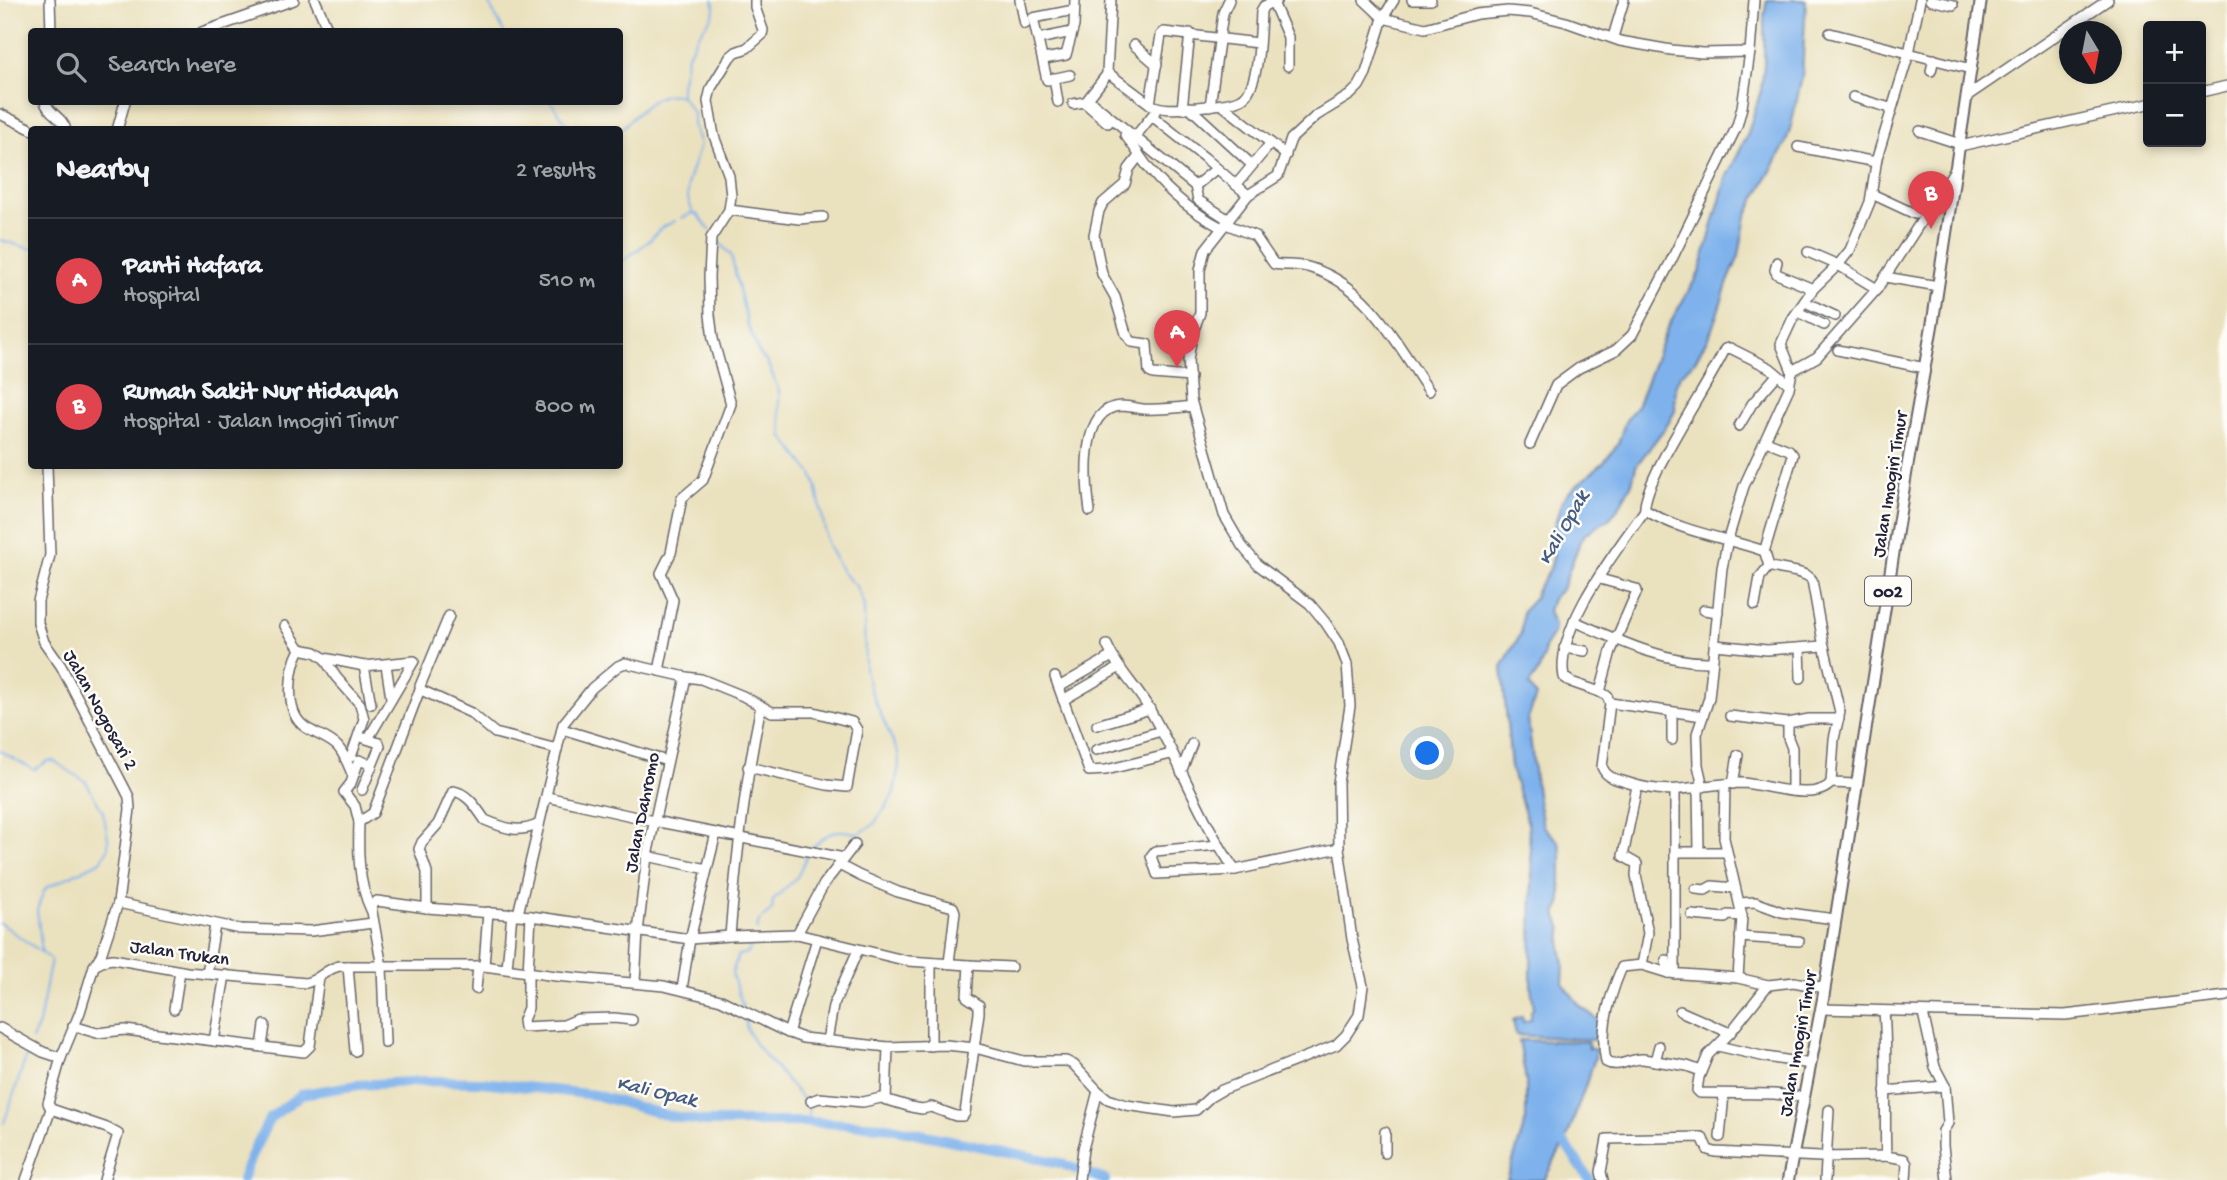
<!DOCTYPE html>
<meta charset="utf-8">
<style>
:root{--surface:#171b24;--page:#20242c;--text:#f1f3f6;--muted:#9ea1a6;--line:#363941;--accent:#ea580c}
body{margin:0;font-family:"Gochi Hand",sans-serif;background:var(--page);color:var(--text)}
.controls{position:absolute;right:21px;top:21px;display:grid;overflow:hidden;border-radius:7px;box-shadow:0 4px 10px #0003}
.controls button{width:63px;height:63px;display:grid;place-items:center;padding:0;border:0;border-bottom:2px solid var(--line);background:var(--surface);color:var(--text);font:35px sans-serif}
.compass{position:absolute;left:2059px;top:21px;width:63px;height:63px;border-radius:50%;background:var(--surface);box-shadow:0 4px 10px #0003;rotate:170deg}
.you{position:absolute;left:1428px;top:754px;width:24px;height:24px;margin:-18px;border:5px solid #fff;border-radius:50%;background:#1a73e8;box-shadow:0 0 0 10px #1a73e833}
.badge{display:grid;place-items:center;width:46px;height:46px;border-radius:50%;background:var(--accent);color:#fff;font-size:23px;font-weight:700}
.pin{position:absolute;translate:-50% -58px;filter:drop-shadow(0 2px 4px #0008)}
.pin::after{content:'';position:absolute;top:37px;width:24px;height:21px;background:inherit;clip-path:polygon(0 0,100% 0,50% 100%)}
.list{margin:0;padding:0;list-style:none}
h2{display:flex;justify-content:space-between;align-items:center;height:91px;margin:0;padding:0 28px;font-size:30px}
h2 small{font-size:23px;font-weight:400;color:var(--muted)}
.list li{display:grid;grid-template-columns:46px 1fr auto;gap:21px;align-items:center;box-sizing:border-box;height:126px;padding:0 28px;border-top:2px solid var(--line)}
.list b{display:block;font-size:26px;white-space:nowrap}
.list p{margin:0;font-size:23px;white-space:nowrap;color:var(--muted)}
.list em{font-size:23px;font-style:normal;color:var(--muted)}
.icon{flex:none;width:38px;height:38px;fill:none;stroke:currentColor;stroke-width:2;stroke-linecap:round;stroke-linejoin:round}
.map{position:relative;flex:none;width:2227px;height:1180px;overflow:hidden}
.search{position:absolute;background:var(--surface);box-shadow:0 4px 10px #0003;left:28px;top:28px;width:595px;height:77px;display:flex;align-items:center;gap:18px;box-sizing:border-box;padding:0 24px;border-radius:7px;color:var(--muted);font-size:26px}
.panel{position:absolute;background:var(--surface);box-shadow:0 4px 10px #0003;left:28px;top:126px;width:595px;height:343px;border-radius:7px}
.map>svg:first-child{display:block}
</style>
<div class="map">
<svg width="2227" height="1180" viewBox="0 0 2227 1180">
<rect width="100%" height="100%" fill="#fdfcf7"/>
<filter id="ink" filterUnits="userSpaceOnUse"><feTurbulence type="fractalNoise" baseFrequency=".0143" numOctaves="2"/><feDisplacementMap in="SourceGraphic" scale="14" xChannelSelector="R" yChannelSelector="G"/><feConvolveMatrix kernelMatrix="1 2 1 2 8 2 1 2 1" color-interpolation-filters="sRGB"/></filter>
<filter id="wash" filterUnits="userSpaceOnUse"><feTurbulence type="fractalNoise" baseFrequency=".00686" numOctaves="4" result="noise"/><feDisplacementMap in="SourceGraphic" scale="28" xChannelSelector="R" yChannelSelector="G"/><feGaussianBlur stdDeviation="1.57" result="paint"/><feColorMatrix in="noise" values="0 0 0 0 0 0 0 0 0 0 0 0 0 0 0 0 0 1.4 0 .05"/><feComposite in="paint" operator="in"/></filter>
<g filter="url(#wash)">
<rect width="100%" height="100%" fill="#eae1be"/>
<!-- water -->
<g fill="#7fb2ec" stroke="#506a94" stroke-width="2">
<path d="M 1767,0 L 1806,0 L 1802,77 L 1791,126 L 1785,145 L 1746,216 L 1739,256 L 1728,282 L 1711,332 L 1695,361 L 1681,374 L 1675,387 L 1675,411 L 1668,424 L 1636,466 L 1632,483 L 1618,509 L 1609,519 L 1585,534 L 1580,542 L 1562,589 L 1552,599 L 1548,611 L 1554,626 L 1553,634 L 1544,648 L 1544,656 L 1538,672 L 1529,685 L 1536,696 L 1528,719 L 1537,794 L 1543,826 L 1559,842 L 1561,852 L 1561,905 L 1556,913 L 1562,930 L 1561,947 L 1564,964 L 1563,983 L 1580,1006 L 1600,1021 L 1594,1040 L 1516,1035 L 1513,1020 L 1522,1016 L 1523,1022 L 1531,1020 L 1531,1011 L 1534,1007 L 1531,988 L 1532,869 L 1528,824 L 1511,768 L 1502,667 L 1521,633 L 1523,611 L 1535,598 L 1536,591 L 1550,569 L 1554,554 L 1546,551 L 1562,501 L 1569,492 L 1604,462 L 1618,444 L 1625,422 L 1638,404 L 1667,328 L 1700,271 L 1726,178 L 1747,136 L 1761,90 L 1764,65 L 1764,15 Z"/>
<path d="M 1519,1040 L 1588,1042 L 1589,1049 L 1595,1049 L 1595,1058 L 1567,1138 L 1544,1180 L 1507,1180 L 1526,1120 L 1526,1081 Z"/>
</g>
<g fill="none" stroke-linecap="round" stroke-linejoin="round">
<!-- stream -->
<g stroke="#7fb2ec" stroke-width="2">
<path d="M 487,0 L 504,32"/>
<path d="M 551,102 L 571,130"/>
<path d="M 621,129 C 638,114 655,88 681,96"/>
<path d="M 693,213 L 688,199 L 688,181 L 700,145 L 693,124 L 693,113 L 681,96 L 681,85 L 687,57 L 696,38 L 713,15 L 715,9 L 713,0"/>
<path d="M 681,218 L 693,213 L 697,214 L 710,230"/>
<path d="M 0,240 L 32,249"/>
<path d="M 717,240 L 731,255 L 747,323 L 759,353 L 768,364 L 779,391 L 779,408 L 783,437 L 812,474 L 816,485 L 828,545 L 842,572 L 856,586 L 864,605 L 865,669 L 871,692 L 898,753 L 899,765 L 894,792 L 886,807 L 873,825 L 858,834 C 836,827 828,832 812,848"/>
<path d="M 620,263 L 649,241 L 661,228 L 675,221"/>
<path d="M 0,751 L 34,770 L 48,761 L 54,761 L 86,782 L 103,812 L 108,838 L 108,849 L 101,861 L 46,888 L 43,893 L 37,910 L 42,952"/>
<path d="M 0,923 L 51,959 L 39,1024 L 32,1040"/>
<path d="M 757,930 L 759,921 L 772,910 L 773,900 L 797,877 L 808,853"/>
<path d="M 743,1007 L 732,974 L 738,955 L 748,953 L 754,938"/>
<path d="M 744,1016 L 747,1029 L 755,1044 L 808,1105 L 809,1122"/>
<path d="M 4,1123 L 29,1048"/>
</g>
<!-- river -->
<g stroke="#7fb2ec" stroke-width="10">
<path d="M 1558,1134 L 1590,1180"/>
<path d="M 242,1180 L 252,1154 L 270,1118 L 302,1094 L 358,1085 L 427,1081 L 482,1082 L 595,1095 L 666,1115 L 706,1122 L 809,1122 L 882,1126 L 1060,1163 L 1105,1180"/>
</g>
</g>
</g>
<g filter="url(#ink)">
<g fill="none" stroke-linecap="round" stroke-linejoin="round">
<!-- minor casing -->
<g stroke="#686569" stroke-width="12">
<g id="minor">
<path d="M 50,0 L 51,32"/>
<path d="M 315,0 L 329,32"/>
<path d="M 1020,0 L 1025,24"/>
<path d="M 1111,0 L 1107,72 L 1150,104 C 1166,112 1181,108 1198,107 C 1211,105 1229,105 1241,99 C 1260,89 1260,31 1261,11 L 1264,6 L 1277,0"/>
<path d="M 1272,0 L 1288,37 L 1288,66"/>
<path d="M 1364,0 L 1383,18 L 1425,28 L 1477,14 L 1508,11 L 1530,13 L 1566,22 L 1620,41 L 1671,50 L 1702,53 L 1750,52 L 1754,0"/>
<path d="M 1412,0 L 1431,0"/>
<path d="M 1930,0 L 1953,5"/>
<path d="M 202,32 L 294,0"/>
<path d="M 1830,33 L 1971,69"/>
<path d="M 1613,37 L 1624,0"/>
<path d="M 1038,39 L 1072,32"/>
<path d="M 1134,45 L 1157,65"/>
<path d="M 1044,59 L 1066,55 L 1074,26 L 1075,0"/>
<path d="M 1931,71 L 1934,59"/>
<path d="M 1108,73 L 1088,99 L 1195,186 L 1198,200 L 1229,220"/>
<path d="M 1070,75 L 1047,80 L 1033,18 L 1074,10"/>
<path d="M 1054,78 L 1058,102"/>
<path d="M 2201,92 L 2227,86"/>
<path d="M 1967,96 L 2108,0"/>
<path d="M 1853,97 L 1890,108"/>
<path d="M 45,102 C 49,114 63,117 66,130"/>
<path d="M 1073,104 L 1084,102 L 1108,123"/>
<path d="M 1150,104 L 1161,35 L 1164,32 L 1258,43"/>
<path d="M 1221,104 L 1286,155"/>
<path d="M 1210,106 L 1223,13 L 1229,0"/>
<path d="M 1189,107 L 1252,165"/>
<path d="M 1182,109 L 1190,33"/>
<path d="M 0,114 L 33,130"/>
<path d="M 1152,116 L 1205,158 L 1248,195"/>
<path d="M 117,130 L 125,102"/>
<path d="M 1920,131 L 1960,144"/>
<path d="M 1125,135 C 1135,147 1142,161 1152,172 C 1171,195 1196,214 1222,228"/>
<path d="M 1134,138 L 1155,112"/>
<path d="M 1960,146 L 2148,104"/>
<path d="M 1798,147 L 1876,162"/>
<path d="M 1139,156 L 1129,169 L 1125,184 L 1103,203 L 1099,211 L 1094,235 L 1102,274 L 1115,297 L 1126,334 L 1132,342 L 1147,344 L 1149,372 L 1153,374 L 1190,377"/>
<path d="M 1236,185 L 1271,143"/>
<path d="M 1195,186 L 1216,169"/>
<path d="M 1872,194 L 1915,214"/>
<path d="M 729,210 L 799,219 L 823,217"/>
<path d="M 1226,224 L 1255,236 L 1274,264 C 1286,266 1299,264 1311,268 C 1369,286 1397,344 1429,391"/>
<path d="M 1808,252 L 1838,265 L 1877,289"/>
<path d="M 1777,262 L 1775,270 L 1777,274 L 1813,289"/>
<path d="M 1885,277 L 1938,286"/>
<path d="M 1805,302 L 1835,316"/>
<path d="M 1798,312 L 1824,325"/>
<path d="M 1838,350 L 1925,368"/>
<path d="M 1792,371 L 1817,357 L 1877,289 L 1956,168"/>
<path d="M 1739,426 L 1752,404 L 1777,375"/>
<path d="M 1766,441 L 1789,450 L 1793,455 L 1765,549 L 1761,550 C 1722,537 1682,532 1645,510 C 1642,481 1710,383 1725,349 L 1730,348 L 1770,368 L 1789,384"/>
<path d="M 1530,444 L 1556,385 L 1579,368 L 1616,350 L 1632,335 L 1670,263 L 1737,126 L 1742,107 L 1750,52"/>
<path d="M 1090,511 C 1086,482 1079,408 1121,406 C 1128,406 1136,408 1143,409 C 1160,410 1176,408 1192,406"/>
<path d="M 1764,550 L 1769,566 C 1781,571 1805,570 1812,580 L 1823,642 L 1840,712 L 1834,739 L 1831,783 L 1856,784"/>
<path d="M 1600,579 L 1636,589 L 1637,591 L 1611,651 L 1600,692 L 1607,696 L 1610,703 L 1602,767 C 1607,779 1617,779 1629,783 C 1674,798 1699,783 1742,783 C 1765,784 1815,803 1831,783"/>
<path d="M 1755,605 L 1760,577 L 1769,566"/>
<path d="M 1704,610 L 1718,612"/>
<path d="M 449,616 L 420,686 L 421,690 L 471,713 L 495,733 L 557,749"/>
<path d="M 1574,621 C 1615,639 1667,664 1712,662"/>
<path d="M 285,626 L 300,649 C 290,668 283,712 305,727 C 315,734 330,738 338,747 C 345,755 349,767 353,776"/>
<path d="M 1107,645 C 1118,671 1138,688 1151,712 C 1181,764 1201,821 1235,870"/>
<path d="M 1715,645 L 1767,650 L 1824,646"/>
<path d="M 1564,648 L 1585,651"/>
<path d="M 1800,648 L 1801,678"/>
<path d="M 300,649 L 315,652 L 324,658 L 336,677 L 360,704 L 364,719 L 351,757"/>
<path d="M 324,658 L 364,666 L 414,661 L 368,739"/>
<path d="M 386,665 L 391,698"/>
<path d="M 364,666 L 371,704"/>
<path d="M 659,671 L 673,600 L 661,573 L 671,553 L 682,498 L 703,480 L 731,404 L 713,339 L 710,315 L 709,277 L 711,238 L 729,210 L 731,196 L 729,176 L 714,136 L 708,101 L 711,88 L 730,57 L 736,52 L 747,48 L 762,35 L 763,30 L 755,7 L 755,0"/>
<path d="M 686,677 L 701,679 L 743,696 L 772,712 L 814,712 L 852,722 L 857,730 L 847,787 L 827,785 L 748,767"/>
<path d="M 1055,677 L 1089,771 L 1106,770 L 1171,754"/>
<path d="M 1059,687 L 1112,656"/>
<path d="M 1600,692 L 1571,682 L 1564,677 C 1554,628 1618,549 1645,510"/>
<path d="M 1063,700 L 1118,668"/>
<path d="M 1610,703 L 1703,716"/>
<path d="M 1672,713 L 1672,740"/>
<path d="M 1730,716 L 1788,723"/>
<path d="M 1097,725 L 1150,709"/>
<path d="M 562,729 L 667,761"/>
<path d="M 1096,750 L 1161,731"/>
<path d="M 1181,772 L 1192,744"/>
<path d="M 1725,784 L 1724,838 L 1742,916 L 1738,978"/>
<path d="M 1733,784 L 1738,755"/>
<path d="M 1637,786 L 1623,856 L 1637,864 L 1636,875 L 1648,933 L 1642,965"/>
<path d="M 1703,787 L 1698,765 L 1697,734 L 1709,698 L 1722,568 L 1728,539 L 1744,486 L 1789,388 L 1792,371 L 1781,344 L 1793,318 L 1813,289 L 1838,265 L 1850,250 L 1870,202 L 1877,158 L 1909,53 L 1920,0"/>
<path d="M 1698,788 L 1699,851"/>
<path d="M 362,790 L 380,746 L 379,743 L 364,738"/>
<path d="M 1675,790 L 1675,974"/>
<path d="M 1792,791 L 1792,748 L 1788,738 L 1788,723 L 1809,719 L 1839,719"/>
<path d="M 547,797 L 654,821 L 844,858"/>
<path d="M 359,822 L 355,806 L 344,792 L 351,783 L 359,760 L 372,765"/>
<path d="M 1218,845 L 1155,851 L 1151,856 L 1157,874 L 1235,870 L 1339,848"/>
<path d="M 1676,852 L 1726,852"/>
<path d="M 647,856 L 707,869"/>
<path d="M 839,865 L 860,876 L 898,892 L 953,907 L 955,912 L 949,963"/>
<path d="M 1696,889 L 1705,890 L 1712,886 L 1735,888"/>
<path d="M 118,903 L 240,929 L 311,931 L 373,923"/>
<path d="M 1740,903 L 1755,902 L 1782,912 L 1835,919"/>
<path d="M 427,908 L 427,872 L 419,849 L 422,842 L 438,824 L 453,791 C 468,793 477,809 485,820 C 504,828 519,834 539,824"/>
<path d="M 371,910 C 358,883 358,851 359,822 L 373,813 L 420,689"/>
<path d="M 518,914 L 563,724 L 592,688 L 618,666 L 625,663 L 686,677 L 647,856 L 638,932 L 635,982"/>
<path d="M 1692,915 L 1725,918 L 1728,915 L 1742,916"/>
<path d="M 531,916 L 528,972 L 528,1008 L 523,1020 L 524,1027 L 564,1025 L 578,1019 L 614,1018 L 632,1020"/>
<path d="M 797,934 L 824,884 L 855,844"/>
<path d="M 730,936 C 736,858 745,782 761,706"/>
<path d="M 1740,937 L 1799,941"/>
<path d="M 1666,960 L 1668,973"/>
<path d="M 931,963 L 931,1046"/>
<path d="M 969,965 L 1011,967"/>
<path d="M 94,966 L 106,960 L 113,959 L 187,972 L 306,983 C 320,980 326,968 340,966 L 484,966 L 556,976 L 664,986 L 721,1000 L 784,1031 L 803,1038 L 888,1047 L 946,1045 L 975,1048 L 1024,1061 L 1066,1061 L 1074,1065 L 1098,1091 L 1108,1099 L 1126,1105 L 1174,1112 L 1196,1110 L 1210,1097 L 1222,1090 L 1336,1045 L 1346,1035 L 1359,1015 L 1363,986 L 1352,939 L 1339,848 L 1338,783 L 1350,706 L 1347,664 L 1339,643 L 1325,622 L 1310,604 L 1258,565 L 1242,546 L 1224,515 L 1191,400 L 1188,360 L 1192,335 L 1200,313 L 1200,270 L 1205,250 L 1248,195 L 1278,176 L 1291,139 L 1316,116 L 1350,95 L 1359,86 L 1366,73 L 1383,18 L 1394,0"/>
<path d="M 348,966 L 355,1051"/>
<path d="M 484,966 L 488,912"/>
<path d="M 507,968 L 512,913"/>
<path d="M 207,974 L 215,925"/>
<path d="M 1768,985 L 1730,1033 L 1708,1055 L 1699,1077 L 1697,1090 L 1700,1093 L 1774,1094 L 1804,1097"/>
<path d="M 476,989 L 478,966"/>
<path d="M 682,989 L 690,939 L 716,833"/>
<path d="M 174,1009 L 180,971"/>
<path d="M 1821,1009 L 2065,1015 L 2227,996"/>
<path d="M 1680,1011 L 1730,1033"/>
<path d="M 1884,1011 C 1888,1060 1884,1107 1886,1156"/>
<path d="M 1923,1013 L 1935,1067 L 1945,1086 L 1948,1123 L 1943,1131 L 1943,1146 L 1947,1180"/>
<path d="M 73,1026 L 97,1033 L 125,1030 L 304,1052 L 310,1046 L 319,977"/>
<path d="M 0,1028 L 43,1052 L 61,1058 L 80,1012 L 94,966 L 101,955 L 118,903 L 130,809 L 129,797 L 125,789 L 61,666 L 44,642 L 38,623 L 38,601 L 50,555 L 47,466"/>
<path d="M 788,1033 L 817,939"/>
<path d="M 214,1041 L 225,975"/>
<path d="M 827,1041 L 833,1006 L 858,950"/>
<path d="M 385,1043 L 382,967 L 371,906 L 377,901 L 427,908 L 531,916 L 690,939 L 730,936 L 797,934 L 908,961 L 969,965 L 967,997 L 979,1005 L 979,1013 L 965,1113 L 963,1116 L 956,1116 L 931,1107 L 922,1109 L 911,1107 L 881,1098 L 863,1102 L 819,1098 L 811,1101"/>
<path d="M 1718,1046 L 1766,1057 L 1811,1064"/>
<path d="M 262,1047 L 265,1025"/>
<path d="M 1655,1061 L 1659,1046"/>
<path d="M 1701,1071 L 1687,1066 L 1643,1059 C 1630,1058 1618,1069 1606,1062 C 1599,1029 1610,995 1622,967 L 1642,965 L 1668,973 L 1738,978 L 1768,985 L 1794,982 L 1824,988"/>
<path d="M 1885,1091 L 1945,1086"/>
<path d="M 886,1100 L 888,1047"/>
<path d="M 51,1109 L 107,1128 L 118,1134 L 104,1180"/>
<path d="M 1720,1137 L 1724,1094"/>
<path d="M 1385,1153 L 1385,1132"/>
<path d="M 26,1180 L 51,1109 L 48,1103 L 61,1058"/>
<path d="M 1079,1180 L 1083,1149 L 1098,1091"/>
<path d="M 1603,1180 L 1601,1172 L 1607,1139 L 1702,1137 L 1708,1150 L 1715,1152 L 1820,1157 L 1886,1156 L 1904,1159 L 1907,1164 L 1906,1180"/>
<path d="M 1825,1180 L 1829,1110"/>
</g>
</g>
<!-- major casing -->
<g stroke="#686569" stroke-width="14">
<path id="major" d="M 1788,1180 L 1823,999 L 1906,474 L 1933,320 L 1981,0"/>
</g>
<!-- minor -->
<use href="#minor" stroke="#fff" stroke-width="9"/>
<!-- major -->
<use href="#major" stroke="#fff" stroke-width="10"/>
</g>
</g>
<g text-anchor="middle" stroke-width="5" stroke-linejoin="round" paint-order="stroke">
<!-- shield labels -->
<rect fill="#fdfcf7" stroke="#646373" stroke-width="2" x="1865" y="576.5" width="46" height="29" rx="5"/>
<g font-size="18" font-weight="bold" fill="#22223b">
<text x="1888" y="597">002</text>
</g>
<!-- street labels -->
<g font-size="19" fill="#22223b" stroke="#fdfcf7">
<text transform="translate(1888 484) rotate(-81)" y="7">Jalan Imogiri Timur</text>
<text transform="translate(102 709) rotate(61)" y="7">Jalan Nogosari 2</text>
<text transform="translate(640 812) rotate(-79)" y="7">Jalan Dahromo</text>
<text transform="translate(180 951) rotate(8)" y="7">Jalan Trukan</text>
<text transform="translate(1796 1043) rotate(-80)" y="7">Jalan Imogiri Timur</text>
</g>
<!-- water labels -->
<g font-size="21" font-style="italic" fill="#475c82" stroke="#fdfcf7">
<text transform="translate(1562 527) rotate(-60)" y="7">Kali Opak</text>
<text transform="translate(657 1090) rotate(13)" y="7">Kali Opak</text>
</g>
</g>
</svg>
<div class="controls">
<button>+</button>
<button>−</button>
</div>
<svg class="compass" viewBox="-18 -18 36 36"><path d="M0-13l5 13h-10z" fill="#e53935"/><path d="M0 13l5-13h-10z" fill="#9ea1a6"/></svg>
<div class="you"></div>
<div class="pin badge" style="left:1177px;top:368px;background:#e0444e">A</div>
<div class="pin badge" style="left:1931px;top:229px;background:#e0444e">B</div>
<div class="search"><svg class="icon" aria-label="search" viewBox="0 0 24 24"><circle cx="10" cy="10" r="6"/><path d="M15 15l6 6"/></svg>Search here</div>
<section class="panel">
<h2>Nearby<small>2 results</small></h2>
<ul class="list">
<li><span class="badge" style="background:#e0444e">A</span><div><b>Panti Hafara</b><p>Hospital</p></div><em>510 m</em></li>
<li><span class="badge" style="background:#e0444e">B</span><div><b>Rumah Sakit Nur Hidayah</b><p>Hospital · Jalan Imogiri Timur</p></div><em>800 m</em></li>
</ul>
</section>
</div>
